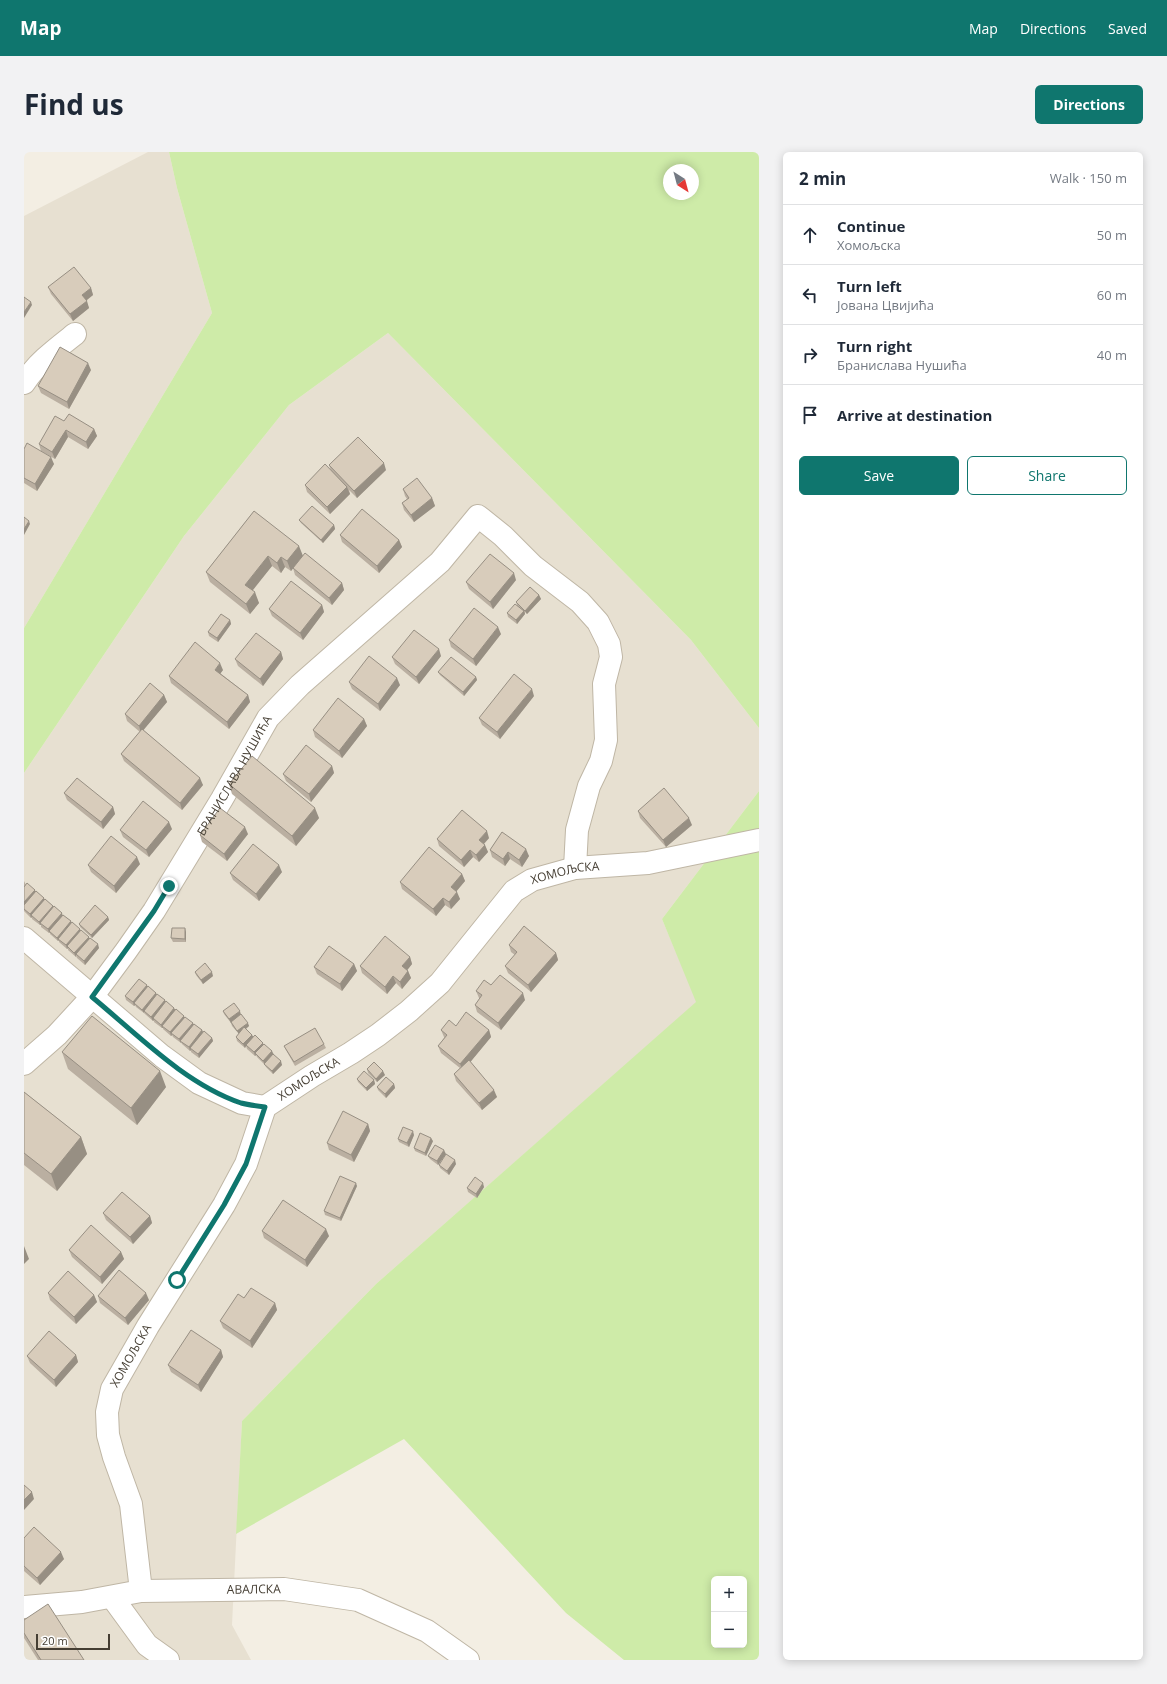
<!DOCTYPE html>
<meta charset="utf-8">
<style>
:root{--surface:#fff;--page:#f2f2f3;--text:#1f2937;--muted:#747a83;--line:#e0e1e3;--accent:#0f766e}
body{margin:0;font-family:"Open Sans",sans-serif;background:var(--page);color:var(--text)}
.controls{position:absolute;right:12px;bottom:12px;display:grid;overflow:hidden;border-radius:6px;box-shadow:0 2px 10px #0003}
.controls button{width:36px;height:36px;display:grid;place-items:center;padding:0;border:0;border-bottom:1px solid var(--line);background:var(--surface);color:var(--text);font:20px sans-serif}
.compass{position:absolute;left:639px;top:12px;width:36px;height:36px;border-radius:50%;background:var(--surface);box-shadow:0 2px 10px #0003;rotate:144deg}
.scale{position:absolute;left:12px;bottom:10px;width:74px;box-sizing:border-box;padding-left:4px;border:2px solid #453e33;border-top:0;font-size:11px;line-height:14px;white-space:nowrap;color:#453e33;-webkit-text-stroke:3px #fff;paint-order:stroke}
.stop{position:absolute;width:12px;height:12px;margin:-9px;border:3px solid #0f766e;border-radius:50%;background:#fff}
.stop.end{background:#0f766e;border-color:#fff;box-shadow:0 1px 4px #0008}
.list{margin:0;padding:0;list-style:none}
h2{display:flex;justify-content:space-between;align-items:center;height:52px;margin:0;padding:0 16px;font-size:17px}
h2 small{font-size:13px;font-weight:400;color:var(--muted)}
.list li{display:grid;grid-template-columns:26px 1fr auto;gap:12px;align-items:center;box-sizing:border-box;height:60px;padding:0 16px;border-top:1px solid var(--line)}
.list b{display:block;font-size:15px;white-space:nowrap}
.list p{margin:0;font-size:13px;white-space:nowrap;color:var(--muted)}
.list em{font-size:13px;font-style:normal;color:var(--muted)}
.actions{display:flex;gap:8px;padding:12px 16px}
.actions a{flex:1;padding:9px 0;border:1px solid var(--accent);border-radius:6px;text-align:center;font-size:14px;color:var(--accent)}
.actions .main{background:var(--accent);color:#fff}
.icon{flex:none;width:22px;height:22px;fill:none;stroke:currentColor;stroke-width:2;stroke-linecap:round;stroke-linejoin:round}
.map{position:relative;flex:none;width:735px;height:1508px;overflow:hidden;border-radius:6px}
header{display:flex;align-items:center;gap:24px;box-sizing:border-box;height:56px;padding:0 20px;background:var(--accent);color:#fff}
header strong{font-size:19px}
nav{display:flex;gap:22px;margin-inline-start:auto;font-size:14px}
.intro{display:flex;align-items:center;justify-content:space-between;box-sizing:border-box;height:96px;padding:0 24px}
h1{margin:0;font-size:28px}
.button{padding:10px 18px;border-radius:6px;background:var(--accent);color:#fff;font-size:14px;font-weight:700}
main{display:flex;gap:24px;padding:0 24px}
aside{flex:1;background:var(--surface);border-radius:6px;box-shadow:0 2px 10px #0003}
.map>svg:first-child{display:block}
</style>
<header>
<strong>Map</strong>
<nav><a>Map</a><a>Directions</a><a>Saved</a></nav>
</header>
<div class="intro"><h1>Find us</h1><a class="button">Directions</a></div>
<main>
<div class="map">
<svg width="735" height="1508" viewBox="0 0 735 1508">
<rect width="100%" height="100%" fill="#f3eee3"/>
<!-- residential -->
<g fill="#e7e0d1">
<path d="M 124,0 L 145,0 L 153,36 L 188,161 L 0,476 L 0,64 Z"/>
<path d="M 364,181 L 667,488 L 735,576 L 735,639 L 638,767 L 673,850 L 352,1132 L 218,1269 L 208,1473 L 227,1508 L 0,1508 L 0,621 L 160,384 L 265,253 Z"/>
</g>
<!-- green -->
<g fill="#ceeba8" fill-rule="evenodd">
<path d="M 145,0 L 735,0 L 735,576 L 667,488 L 364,181 L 265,253 L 160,384 L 0,621 L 0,476 L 188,161 L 153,36 ZM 645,18 L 669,18 L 669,42 L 645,42 Z"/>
<path d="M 735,639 L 735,1508 L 600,1508 L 542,1461 L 380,1287 L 212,1382 L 218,1269 L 352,1132 L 672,850 L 638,767 ZM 690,1427 L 720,1427 L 720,1493 L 690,1493 Z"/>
</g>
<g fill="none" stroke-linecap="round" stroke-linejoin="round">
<!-- minor casing -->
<g stroke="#bfb6a5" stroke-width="24">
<g id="minor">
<path d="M 0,231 C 13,211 32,197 51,182"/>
<path d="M 0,786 L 138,904 L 175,931 L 218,951 L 241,955"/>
<path id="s1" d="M 0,912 L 33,883 L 68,845 L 102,799 L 130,759 L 198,647 L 244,566 L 276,533 L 416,410 L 454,364 L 479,384 L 509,414 L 556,450 L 574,470 L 585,492 L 587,505 L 580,532 L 582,588 L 577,609 L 565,634 L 553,678 L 551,716"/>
<path id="s2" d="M 117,1439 L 107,1352 L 90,1305 L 84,1283 L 83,1260 L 88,1237 L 124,1174 L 200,1053 L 222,1012 L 241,955 L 288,924 L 327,901 L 354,883 L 385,859 L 416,831 L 490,739 L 508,728 L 551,716 L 624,711 L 735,688"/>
<path d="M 88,1445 L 123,1493 L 144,1508"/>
<path id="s3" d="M 0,1455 L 58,1450 L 117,1439 L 260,1437 L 334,1448 L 403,1479 L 444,1508"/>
</g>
</g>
<!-- minor -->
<use href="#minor" stroke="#fff" stroke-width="22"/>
</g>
<!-- wall -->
<g fill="#baafa1">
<path d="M 24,135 L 67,136 L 69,143 L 62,149 L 65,156 L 49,169 L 27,142 Z"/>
<path d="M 67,218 L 45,257 L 17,241 L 14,234 Z"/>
<path d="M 40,269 L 70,277 L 73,284 L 64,297 L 44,285 L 31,307 L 17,299 L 15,292 Z"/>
<path d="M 0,297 L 30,312 L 13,339 L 0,331 Z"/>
<path d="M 305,313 L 362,318 L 333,346 L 325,338 L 326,342 L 306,362 L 283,340 L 281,333 L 307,319 Z"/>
<path d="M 379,337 L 408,346 L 411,354 L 390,370 L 380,358 L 378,351 L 383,347 L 381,344 Z"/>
<path d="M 230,359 L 279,404 L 318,431 L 320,438 L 308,453 L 271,423 L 269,416 L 267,419 L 261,415 L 257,421 L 248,414 L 228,438 L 235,451 L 226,462 L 186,430 L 182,420 Z"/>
<path d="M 275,368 L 310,373 L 311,377 L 299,391 L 277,371 Z"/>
<path d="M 316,383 L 375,388 L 378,395 L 355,421 L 318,390 Z"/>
<path d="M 492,428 L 469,457 L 445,437 L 442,430 Z"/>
<path d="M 515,443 L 517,447 L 503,462 L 501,460 L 501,462 L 493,472 L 484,465 L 483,461 L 493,453 L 492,450 Z"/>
<path d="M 298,453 L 300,460 L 279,488 L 248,464 L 245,457 Z"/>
<path d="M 206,468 L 207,472 L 194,490 L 185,484 L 184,480 Z"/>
<path d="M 477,482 L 452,514 L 427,495 L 425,488 Z"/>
<path d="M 257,500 L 259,507 L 239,534 L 214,514 L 211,507 Z"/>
<path d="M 417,504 L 395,532 L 371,512 L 368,505 Z"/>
<path d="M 199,518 L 196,521 L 224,543 L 226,550 L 205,577 L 147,531 L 145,524 Z"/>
<path d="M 414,520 L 452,525 L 453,528 L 440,544 L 416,523 Z"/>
<path d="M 325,530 L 376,533 L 356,559 L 328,537 Z"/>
<path d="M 140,543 L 143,550 L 119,578 L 179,633 L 158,658 L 100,609 L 97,602 L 116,580 L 103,569 L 101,562 Z"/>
<path d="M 510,544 L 476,587 L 458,573 L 455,566 Z"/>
<path d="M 340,567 L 343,574 L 318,606 L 291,585 L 289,578 Z"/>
<path d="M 308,614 L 310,621 L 287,650 L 262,629 L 259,622 Z"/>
<path d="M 205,632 L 295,666 L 272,694 L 208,642 Z"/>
<path d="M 40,641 L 89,655 L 91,662 L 79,677 L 43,648 Z"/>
<path d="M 614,659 L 668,673 L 642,695 L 616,666 Z"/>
<path d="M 148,677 L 125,705 L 99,685 L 96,678 Z"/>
<path d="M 478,680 L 505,704 L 498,715 L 486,707 L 481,714 L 468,705 L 466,698 Z"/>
<path d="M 224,682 L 203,709 L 178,690 L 176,683 Z"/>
<path d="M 465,686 L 460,692 L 464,700 L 455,710 L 449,705 L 440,715 L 415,694 L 413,687 Z"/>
<path d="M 116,712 L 92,741 L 67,720 L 64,713 Z"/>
<path d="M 258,720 L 235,749 L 209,728 L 206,721 Z"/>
<path d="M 438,722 L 441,729 L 432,740 L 436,747 L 427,757 L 421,753 L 412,764 L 378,737 L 376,730 Z"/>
<path d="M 0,729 L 2,733 L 29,754 L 29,755 L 38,763 L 47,769 L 47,771 L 56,777 L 57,779 L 75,796 L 61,813 L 53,806 L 52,804 L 52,805 L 44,798 L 44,796 L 43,797 L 35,790 L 35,788 L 34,789 L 26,782 L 26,780 L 25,781 L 17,775 L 17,773 L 16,773 L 8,767 L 8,765 L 7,766 L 0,759 Z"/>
<path d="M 84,765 L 85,768 L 68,786 L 56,775 L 55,772 Z"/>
<path d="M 162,780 L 162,790 L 149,790 L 147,786 Z"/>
<path d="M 485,793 L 532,801 L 534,808 L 507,840 L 484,821 L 481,814 L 491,803 L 487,800 Z"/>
<path d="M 386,805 L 388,812 L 383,818 L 384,819 L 387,826 L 378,837 L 372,831 L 363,842 L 338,821 L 336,814 Z"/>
<path d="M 330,812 L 333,819 L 318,839 L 293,822 L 290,815 Z"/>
<path d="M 171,820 L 189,824 L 179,832 L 172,823 Z"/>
<path d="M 123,835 L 132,841 L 133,843 L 142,850 L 151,858 L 160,864 L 160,865 L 178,878 L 179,880 L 188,886 L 189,889 L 175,906 L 167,900 L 167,898 L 166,899 L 158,892 L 157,890 L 157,891 L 149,885 L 148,883 L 147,884 L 139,877 L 139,876 L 138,876 L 130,870 L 130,868 L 129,869 L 121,862 L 120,861 L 112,855 L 111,853 L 110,854 L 102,848 L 101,844 Z"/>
<path d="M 452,839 L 501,848 L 477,878 L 453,860 L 451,853 L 456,846 L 455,846 Z"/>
<path d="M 199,859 L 217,862 L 225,874 L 222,877 L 228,883 L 229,885 L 240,893 L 249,902 L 258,913 L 249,922 L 242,915 L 240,912 L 233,905 L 232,903 L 231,904 L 223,897 L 222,894 L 221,896 L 213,889 L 212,885 L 215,882 L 208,874 L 207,871 L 200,862 Z"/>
<path d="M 432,874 L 465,878 L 467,885 L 446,910 L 473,945 L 458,958 L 432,929 L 430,922 L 436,916 L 417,901 L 414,894 L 420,886 L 420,885 L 417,878 Z"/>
<path d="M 300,892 L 302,896 L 271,914 L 262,898 L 260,894 Z"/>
<path d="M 38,900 L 142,935 L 113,973 L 44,917 Z"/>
<path d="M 343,917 L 361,923 L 353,930 L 344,921 Z"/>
<path d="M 333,927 L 350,928 L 351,932 L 343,939 L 334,930 Z"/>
<path d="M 370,932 L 371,936 L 362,946 L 354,938 L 353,935 Z"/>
<path d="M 0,940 L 57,985 L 63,1002 L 33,1039 L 0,1013 Z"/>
<path d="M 344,972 L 346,979 L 330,1010 L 305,998 L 303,991 Z"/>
<path d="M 390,983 L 385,995 L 375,990 L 374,987 Z"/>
<path d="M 409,989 L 402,1004 L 391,999 L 390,996 Z"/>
<path d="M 422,1002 L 414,1013 L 406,1007 L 404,1004 Z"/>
<path d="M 432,1012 L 425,1023 L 416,1016 L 415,1013 Z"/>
<path d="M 333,1034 L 317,1069 L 301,1063 L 300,1059 Z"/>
<path d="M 460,1035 L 453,1046 L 444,1040 L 443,1036 Z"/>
<path d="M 79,1061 L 126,1064 L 128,1071 L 109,1092 L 82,1068 Z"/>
<path d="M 238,1079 L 305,1084 L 283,1115 L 240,1086 Z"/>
<path d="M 45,1098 L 97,1100 L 100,1107 L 78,1132 L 48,1105 Z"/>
<path d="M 24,1141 L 70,1143 L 73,1150 L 52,1172 L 26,1148 Z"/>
<path d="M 74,1144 L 125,1148 L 104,1173 L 76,1151 Z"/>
<path d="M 220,1146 L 251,1151 L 253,1158 L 228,1196 L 199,1176 L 196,1169 Z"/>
<path d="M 197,1198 L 199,1205 L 177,1240 L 147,1220 L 144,1213 Z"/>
<path d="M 52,1203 L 54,1210 L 32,1235 L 6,1211 L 3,1204 Z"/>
<path d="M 0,1386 L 40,1407 L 16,1433 L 0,1419 Z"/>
<path d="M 0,1468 L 60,1508 L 14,1508 L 0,1486 Z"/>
</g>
<!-- shaded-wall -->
<g fill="#978f83">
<path d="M 67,136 L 69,143 L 60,150 L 58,143 Z"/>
<path d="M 63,149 L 65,156 L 49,169 L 46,162 Z"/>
<path d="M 7,150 L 8,153 L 0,166 L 0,160 Z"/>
<path d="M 64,211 L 67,218 L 45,257 L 43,250 Z"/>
<path d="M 70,277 L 73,284 L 64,297 L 62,290 Z"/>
<path d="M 42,278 L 44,285 L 31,307 L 28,300 Z"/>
<path d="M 27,305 L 30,312 L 13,339 L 11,332 Z"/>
<path d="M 360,311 L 362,318 L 333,346 L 330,339 Z"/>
<path d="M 323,335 L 326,342 L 306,362 L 303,355 Z"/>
<path d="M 408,346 L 411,354 L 390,370 L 387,363 Z"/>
<path d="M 5,369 L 6,372 L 0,383 L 0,377 Z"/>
<path d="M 310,373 L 311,377 L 299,391 L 297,388 Z"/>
<path d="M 375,388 L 378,395 L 355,421 L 353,414 Z"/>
<path d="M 275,394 L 279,404 L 267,419 L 263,409 Z"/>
<path d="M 244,404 L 248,414 L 225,443 L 221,433 Z"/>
<path d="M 257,405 L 261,415 L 257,421 L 253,411 Z"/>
<path d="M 490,421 L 492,428 L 469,457 L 466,450 Z"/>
<path d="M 318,431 L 320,438 L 308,453 L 305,446 Z"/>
<path d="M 231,440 L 235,451 L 226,462 L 222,452 Z"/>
<path d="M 515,443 L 517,447 L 503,462 L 501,459 Z"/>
<path d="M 298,453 L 300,460 L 279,488 L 276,481 Z"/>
<path d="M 500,459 L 501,462 L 493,472 L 492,468 Z"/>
<path d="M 206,468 L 207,472 L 194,490 L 193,486 Z"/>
<path d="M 474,475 L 477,482 L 452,514 L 449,507 Z"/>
<path d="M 415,497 L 417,504 L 395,532 L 392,525 Z"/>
<path d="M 257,500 L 259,507 L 239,534 L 236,527 Z"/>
<path d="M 196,511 L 199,518 L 194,525 L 191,518 Z"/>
<path d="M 452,525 L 453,528 L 440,544 L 439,540 Z"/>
<path d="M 373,526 L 376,533 L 356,559 L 354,552 Z"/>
<path d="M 508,537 L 510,544 L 476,587 L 473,580 Z"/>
<path d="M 140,543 L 143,550 L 117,581 L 115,574 Z"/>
<path d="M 224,543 L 226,550 L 205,577 L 203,570 Z"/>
<path d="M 340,567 L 343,574 L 318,606 L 315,599 Z"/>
<path d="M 308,614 L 310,621 L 287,650 L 285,642 Z"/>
<path d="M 176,626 L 179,633 L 158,658 L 156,651 Z"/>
<path d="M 89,655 L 91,662 L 79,677 L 77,670 Z"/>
<path d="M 291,656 L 295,666 L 272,694 L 268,684 Z"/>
<path d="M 665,666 L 668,673 L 642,695 L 639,688 Z"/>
<path d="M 145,670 L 148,677 L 125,705 L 122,698 Z"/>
<path d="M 221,675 L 224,682 L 203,709 L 200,702 Z"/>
<path d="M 463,679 L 465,686 L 457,695 L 455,688 Z"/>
<path d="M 461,693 L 464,700 L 455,710 L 452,703 Z"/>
<path d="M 502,697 L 505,704 L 498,715 L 495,708 Z"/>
<path d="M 446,698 L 449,705 L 440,715 L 437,708 Z"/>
<path d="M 484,700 L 486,707 L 481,714 L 479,707 Z"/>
<path d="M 113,705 L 116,712 L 92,741 L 90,734 Z"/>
<path d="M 255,713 L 258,720 L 235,749 L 232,742 Z"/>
<path d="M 438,722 L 441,729 L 430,742 L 427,735 Z"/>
<path d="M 11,738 L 12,742 L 0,755 L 0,750 Z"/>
<path d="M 433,740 L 436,747 L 427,757 L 425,750 Z"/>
<path d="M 20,746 L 21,749 L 7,763 L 8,765 L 7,766 L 6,762 Z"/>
<path d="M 419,746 L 421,753 L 412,764 L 409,757 Z"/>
<path d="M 29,754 L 30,757 L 16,771 L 17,773 L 16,773 L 15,770 Z"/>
<path d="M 38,761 L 39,765 L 25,779 L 26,780 L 25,781 L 24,777 Z"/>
<path d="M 84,765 L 85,768 L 68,786 L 67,783 Z"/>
<path d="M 47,769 L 48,773 L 34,787 L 35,788 L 34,789 L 33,786 Z"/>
<path d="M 161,776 L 162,780 L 162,790 L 161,787 Z"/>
<path d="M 56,777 L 57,780 L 43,794 L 44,796 L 43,797 L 42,793 Z"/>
<path d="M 65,785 L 66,788 L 52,802 L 52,805 L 50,801 Z"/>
<path d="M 74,792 L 75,796 L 61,813 L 60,809 Z"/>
<path d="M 532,801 L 534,808 L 507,840 L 504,833 Z"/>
<path d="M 386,805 L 388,812 L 381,821 L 378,814 Z"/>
<path d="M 330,812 L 333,819 L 318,839 L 316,832 Z"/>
<path d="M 384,819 L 387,826 L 378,837 L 376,830 Z"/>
<path d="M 188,820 L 189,824 L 179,832 L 177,828 Z"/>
<path d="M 369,824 L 372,831 L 363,842 L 361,835 Z"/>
<path d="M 123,833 L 124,837 L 110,851 L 111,853 L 110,854 L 109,850 Z"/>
<path d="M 132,841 L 133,844 L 120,859 L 120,861 L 118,858 Z"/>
<path d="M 499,841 L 501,848 L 477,878 L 474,871 Z"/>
<path d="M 141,848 L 142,852 L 129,866 L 130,868 L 129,869 L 127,865 Z"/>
<path d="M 150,856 L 152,859 L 138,874 L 139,876 L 138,876 L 137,873 Z"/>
<path d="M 216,859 L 217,863 L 207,871 L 205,867 Z"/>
<path d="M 160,864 L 161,867 L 147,881 L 148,883 L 147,884 L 146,880 Z"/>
<path d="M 169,871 L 170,874 L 156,889 L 157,890 L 157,891 L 155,887 Z"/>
<path d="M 224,871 L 225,874 L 215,882 L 213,879 Z"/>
<path d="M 178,878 L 180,882 L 166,896 L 167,898 L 166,899 L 165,895 Z"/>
<path d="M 465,878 L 467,885 L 439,919 L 436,912 Z"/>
<path d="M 228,883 L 230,886 L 222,893 L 222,894 L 221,896 L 219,892 Z"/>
<path d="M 188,886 L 189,889 L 175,906 L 174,902 Z"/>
<path d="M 239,891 L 240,894 L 231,901 L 232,903 L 231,904 L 230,900 Z"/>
<path d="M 248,899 L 250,903 L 241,912 L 239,909 Z"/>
<path d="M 257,909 L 258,913 L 249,922 L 248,919 Z"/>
<path d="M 136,919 L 142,935 L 113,973 L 107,956 Z"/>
<path d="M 359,919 L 361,923 L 353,930 L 352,927 Z"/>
<path d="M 350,928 L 351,932 L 343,939 L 342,936 Z"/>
<path d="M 370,932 L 371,936 L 362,946 L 361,942 Z"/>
<path d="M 470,938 L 473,945 L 458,958 L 455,951 Z"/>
<path d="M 344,972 L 346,979 L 330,1010 L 327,1003 Z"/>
<path d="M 389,979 L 390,983 L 385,995 L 383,991 Z"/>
<path d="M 57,985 L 63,1002 L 33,1039 L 27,1022 Z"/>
<path d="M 407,986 L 409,989 L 402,1004 L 401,1001 Z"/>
<path d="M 420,998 L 422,1002 L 414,1013 L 413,1009 Z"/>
<path d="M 431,1008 L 432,1012 L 425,1023 L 423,1019 Z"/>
<path d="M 332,1031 L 333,1034 L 317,1069 L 316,1066 Z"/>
<path d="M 459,1031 L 460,1035 L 453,1046 L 452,1042 Z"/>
<path d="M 126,1064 L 128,1071 L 109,1092 L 106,1085 Z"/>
<path d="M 302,1077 L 305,1084 L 283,1115 L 281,1108 Z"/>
<path d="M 0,1094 L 5,1107 L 0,1112 Z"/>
<path d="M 97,1100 L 100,1107 L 78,1132 L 76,1125 Z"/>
<path d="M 122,1141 L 125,1148 L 104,1173 L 101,1166 Z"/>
<path d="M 70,1143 L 73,1150 L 52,1172 L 50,1165 Z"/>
<path d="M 251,1151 L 253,1158 L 228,1196 L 226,1189 Z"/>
<path d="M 197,1198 L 199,1205 L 177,1240 L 174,1233 Z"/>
<path d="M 52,1203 L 54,1210 L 32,1235 L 30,1228 Z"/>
<path d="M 8,1340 L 10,1347 L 0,1358 L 0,1348 Z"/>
<path d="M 37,1400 L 40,1407 L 16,1433 L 13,1426 Z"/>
</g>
<!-- building -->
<g fill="#d8ccbb" stroke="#978f83">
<path d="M 50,115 L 67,136 L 58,143 L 63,149 L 46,162 L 24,135 Z"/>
<path d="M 0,145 L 7,150 L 0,160 Z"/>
<path d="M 36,195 L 64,211 L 43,250 L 14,234 Z"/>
<path d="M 45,262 L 70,277 L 62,290 L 42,278 L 28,300 L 15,292 L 31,264 L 40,269 Z"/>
<path d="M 334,285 L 360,311 L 330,339 L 305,313 Z"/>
<path d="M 3,291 L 27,305 L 11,332 L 0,326 L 0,297 Z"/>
<path d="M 301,312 L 323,335 L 303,355 L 281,333 Z"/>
<path d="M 393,326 L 408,346 L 387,363 L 378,351 L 385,346 L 379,337 Z"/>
<path d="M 288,354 L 310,373 L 297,388 L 275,368 Z"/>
<path d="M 338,357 L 375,388 L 353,414 L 316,383 Z"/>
<path d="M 230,359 L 275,394 L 263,409 L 257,405 L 253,411 L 244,404 L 221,433 L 231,440 L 222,452 L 182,420 Z"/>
<path d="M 0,365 L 5,369 L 0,377 Z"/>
<path d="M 281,401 L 318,431 L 305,446 L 269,416 Z"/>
<path d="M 466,402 L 490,421 L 466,450 L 442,430 Z"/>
<path d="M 267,429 L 298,453 L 276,481 L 245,457 Z"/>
<path d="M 506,435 L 515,443 L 501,459 L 492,450 Z"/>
<path d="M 491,452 L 500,459 L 492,468 L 483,461 Z"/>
<path d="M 450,456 L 474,475 L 449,507 L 425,488 Z"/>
<path d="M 197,462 L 206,468 L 193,486 L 184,480 Z"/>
<path d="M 390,478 L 415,497 L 392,525 L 368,505 Z"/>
<path d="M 232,481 L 257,500 L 236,527 L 211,507 Z"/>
<path d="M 171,490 L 196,511 L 191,518 L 224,543 L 203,570 L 145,524 Z"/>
<path d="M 345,504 L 373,526 L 354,552 L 325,530 Z"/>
<path d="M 427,505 L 452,525 L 439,540 L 414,520 Z"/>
<path d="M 490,522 L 508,537 L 473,580 L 455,566 Z"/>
<path d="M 126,531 L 140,543 L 115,574 L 101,562 Z"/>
<path d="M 314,546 L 340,567 L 315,599 L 289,578 Z"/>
<path d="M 118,577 L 176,626 L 156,651 L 97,602 Z"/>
<path d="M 282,593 L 308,614 L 285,642 L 259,622 Z"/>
<path d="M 228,604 L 291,656 L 268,684 L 205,632 Z"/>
<path d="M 53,626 L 89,655 L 77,670 L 40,641 Z"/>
<path d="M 640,636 L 665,666 L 639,688 L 614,659 Z"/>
<path d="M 119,649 L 145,670 L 122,698 L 96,678 Z"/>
<path d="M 196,656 L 221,675 L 200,702 L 176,683 Z"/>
<path d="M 438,658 L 463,679 L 455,688 L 461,693 L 452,703 L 446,698 L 437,708 L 413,687 Z"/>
<path d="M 478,680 L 502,697 L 495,708 L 484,700 L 479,707 L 466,698 Z"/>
<path d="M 87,684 L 113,705 L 90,734 L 64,713 Z"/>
<path d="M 229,692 L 255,713 L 232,742 L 206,721 Z"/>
<path d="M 405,695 L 438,722 L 427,735 L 433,740 L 425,750 L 419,746 L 409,757 L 376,730 Z"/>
<path d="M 3,731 L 11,738 L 0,750 L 0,735 Z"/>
<path d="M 12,739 L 20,746 L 6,762 L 0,757 L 0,753 Z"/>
<path d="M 21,747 L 29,754 L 15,770 L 7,763 Z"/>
<path d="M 71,753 L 84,765 L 67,783 L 55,772 Z"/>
<path d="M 30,754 L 38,761 L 24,777 L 16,771 Z"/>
<path d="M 39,763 L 47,769 L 33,786 L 25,779 Z"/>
<path d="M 48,770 L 56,777 L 42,793 L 34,787 Z"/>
<path d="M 500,774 L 532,801 L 504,833 L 481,814 L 493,800 L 485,793 Z"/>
<path d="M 148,776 L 161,776 L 161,787 L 147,786 Z"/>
<path d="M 57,778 L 65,785 L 50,801 L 43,794 Z"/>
<path d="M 361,784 L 386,805 L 378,814 L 384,819 L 376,830 L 369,824 L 361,835 L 336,814 Z"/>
<path d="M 66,786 L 74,792 L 60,809 L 52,802 Z"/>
<path d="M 305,794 L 330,812 L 316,832 L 290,815 Z"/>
<path d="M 181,811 L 188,820 L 177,828 L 171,820 Z"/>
<path d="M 476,823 L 499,841 L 474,871 L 451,853 L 458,843 L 452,839 L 460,828 L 467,833 Z"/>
<path d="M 115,827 L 123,833 L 109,850 L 101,844 Z"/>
<path d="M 124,834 L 132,841 L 118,858 L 110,851 Z"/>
<path d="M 133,842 L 141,848 L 127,865 L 120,859 Z"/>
<path d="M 142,849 L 150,856 L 137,873 L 129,866 Z"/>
<path d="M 210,851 L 216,859 L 205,867 L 199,859 Z"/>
<path d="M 152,857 L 160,864 L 146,880 L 138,874 Z"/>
<path d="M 442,860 L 465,878 L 436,912 L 414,894 L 423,883 L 417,878 L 425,868 L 432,874 Z"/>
<path d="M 217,862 L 224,871 L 213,879 L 207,870 Z"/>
<path d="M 68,864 L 136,919 L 107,956 L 38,900 Z"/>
<path d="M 161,865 L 169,871 L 155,887 L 147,881 Z"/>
<path d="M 170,872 L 178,878 L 165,895 L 156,889 Z"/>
<path d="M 220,875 L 228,883 L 219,892 L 212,885 Z"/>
<path d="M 291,876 L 300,892 L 270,910 L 260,894 Z"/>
<path d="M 180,879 L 188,886 L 174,902 L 166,896 Z"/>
<path d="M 231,883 L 239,891 L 230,900 L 222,893 Z"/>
<path d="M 240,892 L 248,899 L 239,909 L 231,901 Z"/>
<path d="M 249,902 L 257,909 L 248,919 L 240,912 Z"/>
<path d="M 445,908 L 470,938 L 455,951 L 430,922 Z"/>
<path d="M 350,910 L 359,919 L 352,927 L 343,917 Z"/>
<path d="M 340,919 L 350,928 L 342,936 L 333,927 Z"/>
<path d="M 362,925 L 370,932 L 361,942 L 353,935 Z"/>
<path d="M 0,940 L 57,985 L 27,1022 L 0,1001 Z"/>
<path d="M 319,959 L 344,972 L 327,1003 L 303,991 Z"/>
<path d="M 379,975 L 389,979 L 383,991 L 374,987 Z"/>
<path d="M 396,981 L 407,986 L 401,1001 L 390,996 Z"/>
<path d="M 411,993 L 420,998 L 413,1009 L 404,1004 Z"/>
<path d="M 422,1002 L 431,1008 L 423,1019 L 415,1013 Z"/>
<path d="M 316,1024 L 332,1031 L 316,1066 L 300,1059 Z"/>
<path d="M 451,1025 L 459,1031 L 452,1042 L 443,1036 Z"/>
<path d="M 98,1040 L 126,1064 L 106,1085 L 79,1061 Z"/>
<path d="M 259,1048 L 302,1077 L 281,1108 L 238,1079 Z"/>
<path d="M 67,1073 L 97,1100 L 76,1125 L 45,1098 Z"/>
<path d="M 95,1118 L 122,1141 L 101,1166 L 74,1144 Z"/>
<path d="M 44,1119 L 70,1143 L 50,1165 L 24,1141 Z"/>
<path d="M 227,1136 L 251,1151 L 226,1189 L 196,1169 L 214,1142 L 220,1146 Z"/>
<path d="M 167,1178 L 197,1198 L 174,1233 L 144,1213 Z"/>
<path d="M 25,1179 L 52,1203 L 30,1228 L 3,1204 Z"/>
<path d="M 0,1333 L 8,1340 L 0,1348 Z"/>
<path d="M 10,1375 L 37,1400 L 13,1426 L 0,1414 L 0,1386 Z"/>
<path d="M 24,1452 L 60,1508 L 17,1508 L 0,1481 L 0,1468 Z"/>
</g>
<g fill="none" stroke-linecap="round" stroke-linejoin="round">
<!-- route -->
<path stroke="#0f766e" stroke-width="5" d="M 145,734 L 130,759 L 68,845 C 113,882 161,932 217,951 C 225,953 233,954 241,955 L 222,1012 L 200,1053 L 153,1128"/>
</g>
<g text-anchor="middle" stroke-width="4" stroke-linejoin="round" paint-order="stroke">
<!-- street labels -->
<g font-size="12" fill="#453e33" stroke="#fff">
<text dy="4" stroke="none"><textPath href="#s1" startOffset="359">БРАНИСЛАВА НУШИЋА</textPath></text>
<text dy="4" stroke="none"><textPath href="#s2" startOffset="917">ХОМОЉСКА</textPath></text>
<text dy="4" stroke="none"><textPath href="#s2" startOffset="581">ХОМОЉСКА</textPath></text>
<text dy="4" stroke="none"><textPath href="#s2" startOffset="245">ХОМОЉСКА</textPath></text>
<text dy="4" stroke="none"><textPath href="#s3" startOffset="231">АВАЛСКА</textPath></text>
</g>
</g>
</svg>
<div class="controls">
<button>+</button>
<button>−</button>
</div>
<svg class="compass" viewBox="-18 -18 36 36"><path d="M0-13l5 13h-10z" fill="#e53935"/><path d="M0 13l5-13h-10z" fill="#747a83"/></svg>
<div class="scale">20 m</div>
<div class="stop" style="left:153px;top:1128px"></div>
<div class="stop end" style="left:145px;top:734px"></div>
</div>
<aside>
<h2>2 min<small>Walk · 150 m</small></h2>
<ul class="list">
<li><svg class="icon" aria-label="ahead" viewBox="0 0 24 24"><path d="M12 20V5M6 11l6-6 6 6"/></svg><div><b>Continue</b><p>Хомољска</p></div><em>50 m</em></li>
<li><svg class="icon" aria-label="left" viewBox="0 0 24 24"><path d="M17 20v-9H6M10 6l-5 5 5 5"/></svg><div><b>Turn left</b><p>Јована Цвијића</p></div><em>60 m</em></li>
<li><svg class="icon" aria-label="right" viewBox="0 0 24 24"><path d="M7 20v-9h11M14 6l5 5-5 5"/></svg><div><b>Turn right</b><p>Бранислава Нушића</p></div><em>40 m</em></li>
<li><svg class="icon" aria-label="arrive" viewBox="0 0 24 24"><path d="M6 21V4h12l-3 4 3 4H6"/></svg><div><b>Arrive at destination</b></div></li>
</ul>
<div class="actions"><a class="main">Save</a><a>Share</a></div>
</aside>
</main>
